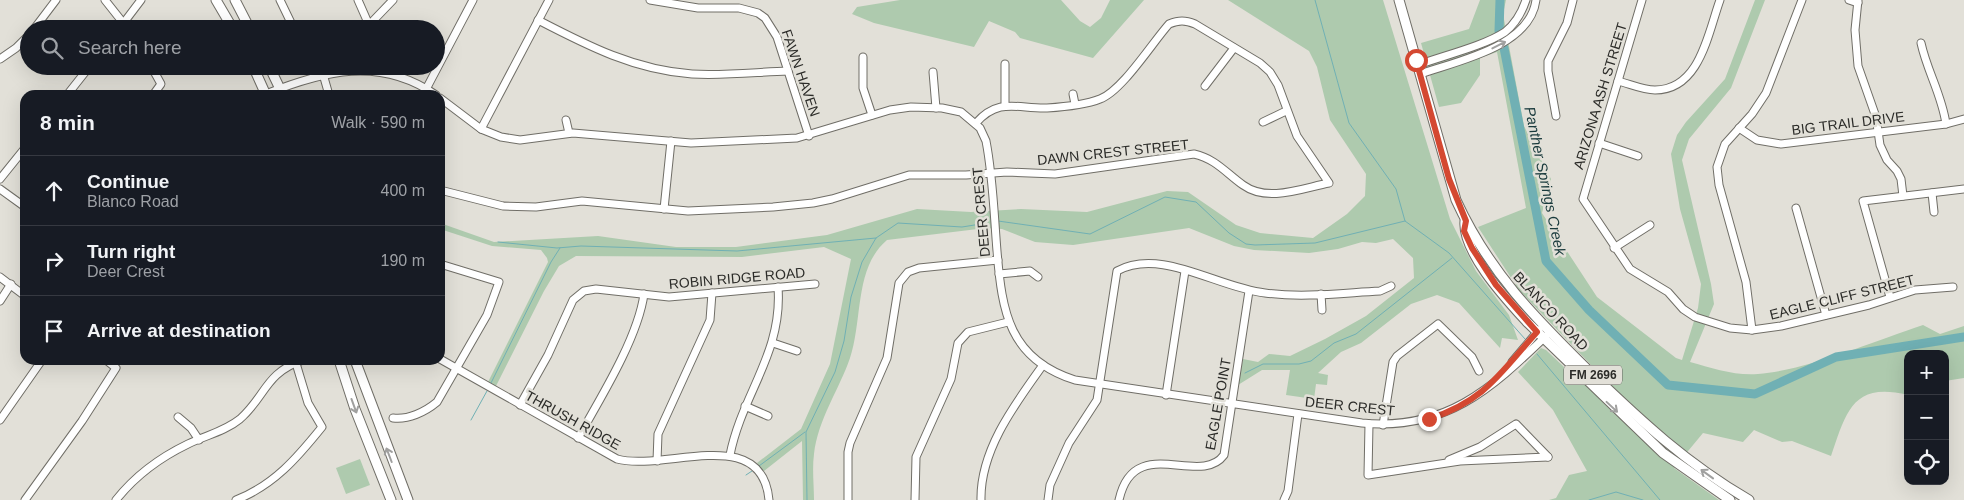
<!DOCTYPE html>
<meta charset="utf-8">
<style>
:root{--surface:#171b24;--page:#242831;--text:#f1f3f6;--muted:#9ea1a6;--line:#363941}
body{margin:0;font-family:Arial,sans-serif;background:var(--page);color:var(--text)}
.controls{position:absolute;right:15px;bottom:15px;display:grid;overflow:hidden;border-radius:10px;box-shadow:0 5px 20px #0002}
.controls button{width:45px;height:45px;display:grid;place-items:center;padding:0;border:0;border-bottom:1px solid var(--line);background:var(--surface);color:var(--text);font:25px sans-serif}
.stop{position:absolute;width:15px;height:15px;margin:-11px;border:4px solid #d44831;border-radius:50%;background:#fff}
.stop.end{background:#d44831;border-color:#fff;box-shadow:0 1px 5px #0008}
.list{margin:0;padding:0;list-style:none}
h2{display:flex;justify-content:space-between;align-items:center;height:65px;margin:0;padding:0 20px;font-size:21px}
h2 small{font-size:16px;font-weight:400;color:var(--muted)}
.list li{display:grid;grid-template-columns:32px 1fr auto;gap:15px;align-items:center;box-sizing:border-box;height:70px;padding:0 20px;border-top:1px solid var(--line)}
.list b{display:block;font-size:19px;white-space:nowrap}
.list p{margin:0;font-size:16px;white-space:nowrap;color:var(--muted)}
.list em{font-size:16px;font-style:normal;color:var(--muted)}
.icon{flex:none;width:28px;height:28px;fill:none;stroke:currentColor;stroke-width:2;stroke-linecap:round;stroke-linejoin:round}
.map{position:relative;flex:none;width:1964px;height:500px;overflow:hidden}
.search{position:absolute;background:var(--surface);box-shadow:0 5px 20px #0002;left:20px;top:20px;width:425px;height:55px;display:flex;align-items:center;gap:12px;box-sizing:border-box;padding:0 18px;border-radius:28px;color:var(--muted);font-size:19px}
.panel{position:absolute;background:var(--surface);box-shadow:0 5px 20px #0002;left:20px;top:90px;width:425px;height:275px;border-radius:15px}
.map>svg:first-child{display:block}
</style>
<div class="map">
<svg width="1964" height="500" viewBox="0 0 1964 500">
<rect width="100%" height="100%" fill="#e2e0d8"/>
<!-- green -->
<g fill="#aecaae">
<path d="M 900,0 L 1061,0 L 1080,21 L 1090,27 L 1101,18 L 1110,0 L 1144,0 L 1093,58 L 1020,38 L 1015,32 L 989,21 L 974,47 L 874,23 L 852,14 L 857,7 Z"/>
<path d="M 1228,0 L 1383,0 L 1450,219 L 1476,271 L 1509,315 L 1518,340 L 1502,338 L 1500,348 L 1459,303 L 1437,295 L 1411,304 L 1361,343 L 1341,352 L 1318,373 L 1328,375 L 1327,385 L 1316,384 L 1314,399 L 1286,395 L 1290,370 L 1262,370 L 1238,385 L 1243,359 L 1258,362 L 1269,354 L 1290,356 L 1325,339 L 1366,316 L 1414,278 L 1413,258 L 1393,239 L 1376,243 L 1362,242 L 1338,249 L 1309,253 L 1254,250 L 1234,246 L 1189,228 L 1073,245 L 1035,242 L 1002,229 L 986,228 L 887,240 C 854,268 863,319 850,358 C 839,390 818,419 814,454 C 812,469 814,485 814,500 L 803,500 L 802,441 L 764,471 L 757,463 L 801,429 L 830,364 L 851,259 L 824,247 L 742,257 L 576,256 L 559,266 L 544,291 L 495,388 L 487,384 L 548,262 L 547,258 L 541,250 L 492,246 L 440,229 L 440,223 L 494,242 L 598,236 L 676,247 L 736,247 L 827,235 L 917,209 L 971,212 L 1021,209 L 1087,212 L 1167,191 L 1188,192 L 1236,225 L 1260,233 L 1313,238 L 1347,214 L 1365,196 L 1366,174 L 1330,120 L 1317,67 L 1309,51 Z"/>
<path d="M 1480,0 L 1506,0 L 1503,14 L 1524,126 L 1551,179 L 1542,213 L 1597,297 L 1676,358 L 1682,360 L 1698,308 L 1701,284 L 1680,209 L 1671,154 L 1677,135 L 1686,122 L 1725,79 L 1755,0 L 1765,0 L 1731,88 L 1689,139 L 1682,160 L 1711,284 L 1714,304 L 1690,362 C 1712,368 1735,376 1758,374 C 1808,370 1874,341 1923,325 L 1940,334 L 1964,326 L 1964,378 L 1945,381 L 1945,354 L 1908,354 L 1908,395 C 1852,381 1846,413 1831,456 L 1792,441 L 1782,442 L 1754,430 L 1743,442 L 1703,433 L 1674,468 L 1719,500 L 1549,500 L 1556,498 L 1569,475 L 1587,471 L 1553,410 L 1518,372 L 1541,348 L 1546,350 L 1583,385 L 1596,370 L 1519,290 L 1478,227 L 1526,208 L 1497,52 L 1480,58 L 1480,75 L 1461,103 L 1439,107 L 1421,43 L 1469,29 Z"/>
<path d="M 360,459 L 370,485 L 346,494 L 336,468 Z"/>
</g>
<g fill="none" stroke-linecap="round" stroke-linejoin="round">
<!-- stream -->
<g stroke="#70b0b4" stroke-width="1">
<path d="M 1315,0 L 1349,123 L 1396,189 L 1405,221 L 1449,253 L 1525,339"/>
<path d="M 998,221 L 1090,234 L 1165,197 L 1196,202 L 1229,233 L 1246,244 L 1255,245 L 1315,243 L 1405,221"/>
<path d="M 498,242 L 557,248 L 581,246 L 737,251 L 876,238"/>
<path d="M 1537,354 L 1660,500"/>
<path d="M 1245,373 L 1263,364 L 1299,364 L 1311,361 L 1334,343 L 1356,334 L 1452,258"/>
<path d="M 491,383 L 551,262 L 560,248"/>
<path d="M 471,420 L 487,391"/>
<path d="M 759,466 L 805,432"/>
<path d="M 746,475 L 752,471"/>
<path d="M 807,500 L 806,432 L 835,372 L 844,341 L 851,297 L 862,262 L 876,238 L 898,223 L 962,227 L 987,223"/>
<path d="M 1589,500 L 1616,492 L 1643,500"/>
</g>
<!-- river -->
<g stroke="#70b0b4" stroke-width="9">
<path d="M 1499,31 L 1500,0"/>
<path d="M 1504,48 L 1546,261 L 1589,310 L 1668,385 L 1755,394 L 1836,357 L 1964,337"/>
</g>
<!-- minor casing -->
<g stroke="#706e67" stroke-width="9">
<g id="minor">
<path d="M 105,0 L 128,29"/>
<path d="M 280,0 L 294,29"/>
<path d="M 358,0 L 369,25 L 393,0"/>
<path d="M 650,0 L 698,8 L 739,8 L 758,13 L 765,18 L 777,37 L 809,136"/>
<path d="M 1642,0 L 1583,199 L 1630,269 L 1668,292 L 1683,309 L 1695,317 L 1730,328 L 1752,330 L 1781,326 L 1869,305 L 1915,290 L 1953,287"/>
<path d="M 1849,0 L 1858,3"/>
<path d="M 1858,0 L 1855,30 L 1858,66 L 1876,117 L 1880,145 L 1887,160 L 1897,171 L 1901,179 L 1903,196"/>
<path d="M 538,20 C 588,46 635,70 692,74 C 724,76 757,72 788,71"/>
<path d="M 34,29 L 56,0"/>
<path d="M 119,29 L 141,0"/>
<path d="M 1921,43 C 1927,71 1942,95 1946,124"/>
<path d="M 863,57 L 863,88 L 872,115"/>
<path d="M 0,59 L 16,48 L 29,35"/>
<path d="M 1005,64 L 1005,105"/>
<path d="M 1418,65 C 1442,56 1484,46 1505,32 C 1515,24 1522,12 1526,0"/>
<path d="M 151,66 L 161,84 L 153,95"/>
<path d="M 933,72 L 936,108"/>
<path d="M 323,74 L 329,95"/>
<path d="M 1420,74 C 1457,61 1530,47 1536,0"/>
<path d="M 1618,81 C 1630,84 1643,90 1655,90 C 1700,90 1708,33 1720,0"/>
<path d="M 1205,86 L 1234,48"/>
<path d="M 266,94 C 323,71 380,56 436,95"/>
<path d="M 1073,94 L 1075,104"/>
<path d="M 67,95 L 90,66"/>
<path d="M 423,95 L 473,0"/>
<path d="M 440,98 L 481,129 L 501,137 L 520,140 L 573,133 L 691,143 L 797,138 L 890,110 L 911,107 L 942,108 L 961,112 L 980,128 L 986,141 C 993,177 994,215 997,251 C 1002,312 1009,359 1075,380 L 1362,423 C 1445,431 1490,390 1546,336"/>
<path d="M 1556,116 L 1548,71 L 1548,61 L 1567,23 L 1573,0"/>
<path d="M 566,120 L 569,133"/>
<path d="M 1263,122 L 1286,111"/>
<path d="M 1739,128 L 1757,140 L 1781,144 L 1946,124 L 1964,119"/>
<path d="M 481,129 L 549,0"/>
<path d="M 1599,143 L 1638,156"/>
<path d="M 0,179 L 25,148"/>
<path d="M 0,189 L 25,207"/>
<path d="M 440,190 L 503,206 L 536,207 L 582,201 L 688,211 L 773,207 L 813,203 L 832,199 L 909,175 L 966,175 L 1007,172 L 1055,174 L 1194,154 C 1216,159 1226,173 1243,185 C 1268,203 1303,188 1329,183 L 1297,136 L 1278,85 L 1270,72 L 1260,63 L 1195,24 C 1185,20 1179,20 1169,24 C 1152,43 1122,91 1100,99 C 1085,105 1063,107 1047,108 C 1018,109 999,97 976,123"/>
<path d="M 1932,193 L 1934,212"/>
<path d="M 1796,208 L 1826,315"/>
<path d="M 664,209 L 671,141"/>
<path d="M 1614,248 L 1650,225"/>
<path d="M 999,274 L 1030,271 L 1038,277"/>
<path d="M 0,277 L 25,296"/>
<path d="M 1321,294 L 1322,310"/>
<path d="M 1890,297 L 1863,201 L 1964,189"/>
<path d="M 0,301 L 11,284"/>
<path d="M 1752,330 L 1746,282 L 1719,185 L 1717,167 L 1725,144 L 1752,114 L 1766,93 L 1802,0"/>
<path d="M 773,343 L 797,351"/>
<path d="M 440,359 L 617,459 C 665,472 762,423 769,500"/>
<path d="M 1512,362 L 1539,330"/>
<path d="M 1166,395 L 1185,271"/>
<path d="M 520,405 L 548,355 L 573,300 L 584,291 L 596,289 L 669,297 L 815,284"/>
<path d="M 745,406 L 768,416"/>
<path d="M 178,417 L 191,428 L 199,440"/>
<path d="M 393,418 C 408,420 425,412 437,402 L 487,315 L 499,282 L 440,264"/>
<path d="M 0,420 L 42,360"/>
<path d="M 1369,424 L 1368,475 L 1460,461 L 1548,457"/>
<path d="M 1383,425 L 1393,362 L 1397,356 L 1438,324 L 1472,357 L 1479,371"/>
<path d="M 578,438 C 600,399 638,338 644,294"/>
<path d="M 730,455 C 742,394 783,353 778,287"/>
<path d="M 1449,460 L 1480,447 L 1516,424 L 1548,457"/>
<path d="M 657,461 L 658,434 L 710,320 L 712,293"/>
<path d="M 25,500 L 82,421 L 116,368 L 106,360"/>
<path d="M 116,500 C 135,476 161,457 188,444 C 206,435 224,432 240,419 C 266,396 265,373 303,360"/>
<path d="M 236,500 C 274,485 297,458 322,427 L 308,403 L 295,360"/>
<path d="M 848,500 L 848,452 L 850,443 L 887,358 L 899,283 L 908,272 L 919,268 L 998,260"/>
<path d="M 915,500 L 916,457 L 951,379 L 958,343 L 968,332 L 1008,322"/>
<path d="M 981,500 C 980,450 1015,404 1043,365"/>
<path d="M 1048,500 L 1050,485 L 1069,443 L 1097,400 L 1117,271 C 1161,247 1218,288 1265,293 C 1303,298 1342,293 1380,291 L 1391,286"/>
<path d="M 1119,500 C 1134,432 1200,488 1224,455 L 1249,291"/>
<path d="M 1284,500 L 1288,491 L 1298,414"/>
</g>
</g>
<!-- major casing -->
<g stroke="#706e67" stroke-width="11">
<g id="major">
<path d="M 216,0 L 233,29"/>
<path d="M 235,0 L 250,29"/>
<path d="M 1399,0 L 1456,200 C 1489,272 1535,318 1590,372 C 1642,422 1686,463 1749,500"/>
<path d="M 253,66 L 266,95"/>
<path d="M 269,66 L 283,95"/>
<path d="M 1465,221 C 1462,252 1507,300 1527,322 L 1663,453 L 1730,500"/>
<path d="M 339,360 L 355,409 L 391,500"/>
<path d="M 355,360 L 408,500"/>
</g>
</g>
<!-- minor -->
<use href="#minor" stroke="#fff" stroke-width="7"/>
<!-- major -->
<use href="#major" stroke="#fff" stroke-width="9"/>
</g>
<!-- one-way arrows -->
<defs><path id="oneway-shaft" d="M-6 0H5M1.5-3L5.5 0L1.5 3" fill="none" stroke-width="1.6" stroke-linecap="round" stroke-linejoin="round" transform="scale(1.25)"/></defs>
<g stroke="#a0a09f">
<use href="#oneway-shaft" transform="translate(1499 45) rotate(-27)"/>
<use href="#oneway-shaft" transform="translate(354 406) rotate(70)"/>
<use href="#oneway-shaft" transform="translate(1612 407) rotate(43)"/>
<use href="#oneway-shaft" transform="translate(389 455) rotate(-111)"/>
<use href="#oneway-shaft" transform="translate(1707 474) rotate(-144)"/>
</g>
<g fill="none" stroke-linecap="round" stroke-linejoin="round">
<!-- route -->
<path stroke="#d44831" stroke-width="6" d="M 1416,60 L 1449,179 L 1466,221 L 1464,231 L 1472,248 L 1496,285 L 1537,332 C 1500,373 1485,401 1429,419"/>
</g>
<g text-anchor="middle" stroke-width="5" stroke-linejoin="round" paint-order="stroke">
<!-- shield labels -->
<rect fill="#e2e0d8" stroke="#63625e" stroke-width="1" x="1564" y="365.5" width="58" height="19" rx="4"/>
<g font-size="12" font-weight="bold" fill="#2c2c29">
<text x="1593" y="379">FM 2696</text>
</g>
<!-- street labels -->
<g font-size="14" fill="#2c2c29" stroke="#e2e0d8">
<text transform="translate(801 73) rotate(71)" y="5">FAWN HAVEN</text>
<text transform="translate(1600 96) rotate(-73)" y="5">ARIZONA ASH STREET</text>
<text transform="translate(1848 123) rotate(-7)" y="5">BIG TRAIL DRIVE</text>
<text transform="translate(1113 152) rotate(-6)" y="5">DAWN CREST STREET</text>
<text transform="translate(981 212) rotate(-95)" y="5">DEER CREST</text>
<text transform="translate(737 278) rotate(-5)" y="5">ROBIN RIDGE ROAD</text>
<text transform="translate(1842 297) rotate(-14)" y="5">EAGLE CLIFF STREET</text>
<text transform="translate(1551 311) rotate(47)" y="5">BLANCO ROAD</text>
<text transform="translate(1218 404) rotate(-80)" y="5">EAGLE POINT</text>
<text transform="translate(1350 406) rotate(6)" y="5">DEER CREST</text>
<text transform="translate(573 420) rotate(29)" y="5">THRUSH RIDGE</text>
</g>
<!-- water labels -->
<g font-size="15" font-style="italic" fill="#193a3c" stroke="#e2e0d8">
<text transform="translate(1545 181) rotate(78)" y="5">Panther Springs Creek</text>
</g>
</g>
</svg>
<div class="controls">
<button>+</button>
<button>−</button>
<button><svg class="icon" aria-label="locate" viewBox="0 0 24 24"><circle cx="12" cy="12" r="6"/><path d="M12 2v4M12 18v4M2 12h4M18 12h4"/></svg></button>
</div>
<div class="stop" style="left:1416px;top:60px"></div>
<div class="stop end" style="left:1429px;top:419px"></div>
<div class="search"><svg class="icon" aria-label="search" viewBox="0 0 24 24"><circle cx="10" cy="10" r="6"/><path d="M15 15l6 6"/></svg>Search here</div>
<section class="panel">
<h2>8 min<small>Walk · 590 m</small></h2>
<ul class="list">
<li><svg class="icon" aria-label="ahead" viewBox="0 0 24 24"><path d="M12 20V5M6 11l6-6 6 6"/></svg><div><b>Continue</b><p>Blanco Road</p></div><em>400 m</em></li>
<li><svg class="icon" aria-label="right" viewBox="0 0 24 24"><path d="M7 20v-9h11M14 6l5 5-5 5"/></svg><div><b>Turn right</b><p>Deer Crest</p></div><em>190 m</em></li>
<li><svg class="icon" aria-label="arrive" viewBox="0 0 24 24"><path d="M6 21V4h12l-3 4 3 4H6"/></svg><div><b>Arrive at destination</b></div></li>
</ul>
</section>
</div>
